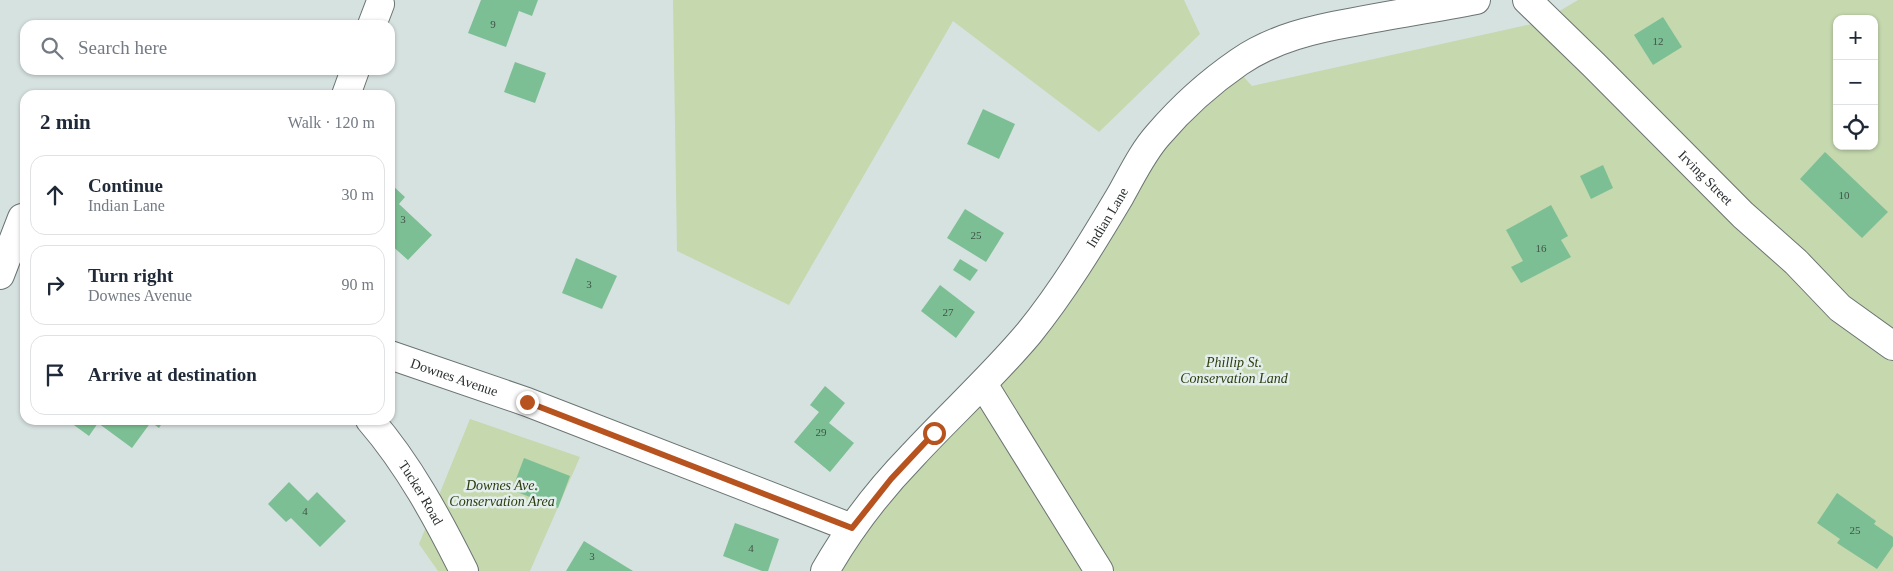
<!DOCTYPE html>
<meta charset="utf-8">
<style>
:root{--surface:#fff;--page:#f2f2f3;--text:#1f2937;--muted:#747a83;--line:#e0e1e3}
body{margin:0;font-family:Georgia,serif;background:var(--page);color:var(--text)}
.controls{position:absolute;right:15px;top:15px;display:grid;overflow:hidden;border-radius:10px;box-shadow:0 1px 4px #0004}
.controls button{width:45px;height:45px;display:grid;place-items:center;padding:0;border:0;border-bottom:1px solid var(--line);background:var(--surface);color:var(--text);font:25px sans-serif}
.stop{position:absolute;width:15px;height:15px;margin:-11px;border:4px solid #b7531f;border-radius:50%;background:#fff}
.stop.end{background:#b7531f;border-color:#fff;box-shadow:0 1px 5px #0008}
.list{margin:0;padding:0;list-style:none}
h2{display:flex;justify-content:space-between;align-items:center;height:65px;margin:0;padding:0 20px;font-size:21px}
h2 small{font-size:16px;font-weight:400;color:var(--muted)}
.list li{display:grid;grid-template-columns:32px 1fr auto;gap:15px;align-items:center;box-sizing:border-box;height:80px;margin:0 10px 10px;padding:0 10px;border:1px solid var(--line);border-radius:15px}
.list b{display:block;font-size:19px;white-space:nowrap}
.list p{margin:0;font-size:16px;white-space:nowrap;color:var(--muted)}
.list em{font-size:16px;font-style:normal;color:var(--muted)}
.icon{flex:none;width:28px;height:28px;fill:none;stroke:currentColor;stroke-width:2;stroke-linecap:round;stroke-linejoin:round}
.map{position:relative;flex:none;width:1893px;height:571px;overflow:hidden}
.search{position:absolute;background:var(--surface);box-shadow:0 1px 4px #0004;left:20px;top:20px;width:375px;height:55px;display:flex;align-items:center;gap:12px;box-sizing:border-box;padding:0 18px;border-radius:15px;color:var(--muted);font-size:19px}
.panel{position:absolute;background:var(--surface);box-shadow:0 1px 4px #0004;left:20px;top:90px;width:375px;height:335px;border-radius:15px}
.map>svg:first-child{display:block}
</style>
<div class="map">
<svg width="1893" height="571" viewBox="0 0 1893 571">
<rect width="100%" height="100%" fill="#d6e2e0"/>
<!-- green -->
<g fill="#c5d8ae" fill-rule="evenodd">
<path d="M 673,0 L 1184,0 L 1200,34 L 1099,132 L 953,21 L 789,305 L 677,251 Z"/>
<path d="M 1578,0 L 1893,0 L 1893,571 L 815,571 L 962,403 L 1053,281 L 1148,130 L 1242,75 L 1252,86 L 1541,22 ZM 1837,19 L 1874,19 L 1874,146 L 1837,146 Z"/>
<path d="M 470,419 L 580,457 L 530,571 L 438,571 L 419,544 Z"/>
</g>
<!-- building -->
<g fill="#7dbf94">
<path d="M 481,0 L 538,0 L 532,16 L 519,11 L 506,47 L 468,33 Z"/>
<path d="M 1663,17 L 1682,47 L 1653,65 L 1634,35 Z"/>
<path d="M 515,62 L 546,73 L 535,103 L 504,92 Z"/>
<path d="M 983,109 L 1015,124 L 999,159 L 967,144 Z"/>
<path d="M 1825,152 L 1888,212 L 1862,238 L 1800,179 Z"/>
<path d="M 1603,165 L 1613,188 L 1591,199 L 1580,176 Z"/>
<path d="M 393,186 L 405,197 L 399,204 L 432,235 L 408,260 L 390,244 L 390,189 Z"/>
<path d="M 1551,205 L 1568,236 L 1561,240 L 1571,257 L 1521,283 L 1511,267 L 1523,261 L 1506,230 Z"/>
<path d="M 965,209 L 1004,233 L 986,262 L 947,238 Z"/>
<path d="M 576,258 L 617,276 L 602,309 L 562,293 Z"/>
<path d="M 960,259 L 978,270 L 970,281 L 953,270 Z"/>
<path d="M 940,285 L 975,312 L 956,338 L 921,311 Z"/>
<path d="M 825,386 L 845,403 L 829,423 L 854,443 L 830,472 L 794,442 L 819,412 L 810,405 Z"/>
<path d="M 67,420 L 164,420 L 159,428 L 151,422 L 132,448 L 98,423 L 89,436 Z"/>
<path d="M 524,458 L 570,476 L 558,508 L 512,490 Z"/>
<path d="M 289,482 L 308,501 L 317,492 L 346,521 L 320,547 L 291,518 L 286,522 L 268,504 Z"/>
<path d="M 1837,493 L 1876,521 L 1874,524 L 1893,537 L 1893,546 L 1877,569 L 1837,543 L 1840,539 L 1817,523 Z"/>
<path d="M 735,523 L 779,539 L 768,571 L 762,571 L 723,556 Z"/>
<path d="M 584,541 L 633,571 L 566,571 Z"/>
</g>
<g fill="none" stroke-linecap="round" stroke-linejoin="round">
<!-- minor casing -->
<g stroke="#6a7472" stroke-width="30">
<g id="minor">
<path id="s1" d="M 1527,0 L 1594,65 L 1743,215 L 1796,262 L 1840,308 L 1893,346"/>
<path d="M 372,25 L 380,4"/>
<path d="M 346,95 L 355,70"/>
<path d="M 0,275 L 22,218"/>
<path id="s2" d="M 390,355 L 527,402 L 852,528"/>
<path d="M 983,384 L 1099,571"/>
<path id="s3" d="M 370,420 C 409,465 438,519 464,571"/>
<path id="s4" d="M 825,571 C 849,529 879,490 913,455 C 951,414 993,376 1029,333 C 1063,291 1092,243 1120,196 C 1132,175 1142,153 1158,135 C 1181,108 1210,82 1239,62 C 1274,38 1314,29 1354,22 C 1395,14 1435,8 1476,0"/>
</g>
</g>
<!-- minor -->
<use href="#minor" stroke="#fff" stroke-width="28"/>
</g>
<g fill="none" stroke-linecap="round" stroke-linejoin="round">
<!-- route -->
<path stroke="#b7531f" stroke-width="6" d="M 527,402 L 852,528 L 891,479 L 934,433"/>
</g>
<g text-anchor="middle" stroke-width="5" stroke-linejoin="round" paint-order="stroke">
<!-- number labels -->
<g font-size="11" fill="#405448">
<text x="493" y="28">9</text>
<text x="1658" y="45">12</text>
<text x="1844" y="199">10</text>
<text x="403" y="223">3</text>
<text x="976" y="239">25</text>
<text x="1541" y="252">16</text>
<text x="589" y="288">3</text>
<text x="948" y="316">27</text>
<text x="821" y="436">29</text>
<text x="305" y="515">4</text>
<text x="1855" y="534">25</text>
<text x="751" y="552">4</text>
<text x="592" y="560">3</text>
</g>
<!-- street labels -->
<g font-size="14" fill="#2c302f" stroke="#e4efed">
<text dy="5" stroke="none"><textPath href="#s1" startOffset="252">Irving Street</textPath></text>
<text dy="5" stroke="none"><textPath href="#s4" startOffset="454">Indian Lane</textPath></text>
<text dy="5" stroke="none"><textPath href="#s2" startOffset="68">Downes Avenue</textPath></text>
<text dy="5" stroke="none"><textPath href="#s3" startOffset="89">Tucker Road</textPath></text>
</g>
<!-- park labels -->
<g font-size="14" font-style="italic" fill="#2b3c0d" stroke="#e4efed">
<text x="1234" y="367">Phillip St.<tspan x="1234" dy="16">Conservation Land</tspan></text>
<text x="502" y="490">Downes Ave.<tspan x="502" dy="16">Conservation Area</tspan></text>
</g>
</g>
</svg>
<div class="controls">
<button>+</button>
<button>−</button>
<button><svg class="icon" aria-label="locate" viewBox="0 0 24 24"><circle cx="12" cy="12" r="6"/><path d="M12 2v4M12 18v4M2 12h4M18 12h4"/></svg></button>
</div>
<div class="stop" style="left:934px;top:433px"></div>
<div class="stop end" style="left:527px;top:402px"></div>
<div class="search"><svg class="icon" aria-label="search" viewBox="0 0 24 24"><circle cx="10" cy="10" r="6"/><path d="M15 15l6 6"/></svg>Search here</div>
<section class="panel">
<h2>2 min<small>Walk · 120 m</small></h2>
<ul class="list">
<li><svg class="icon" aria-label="ahead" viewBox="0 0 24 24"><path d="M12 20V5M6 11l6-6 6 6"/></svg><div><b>Continue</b><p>Indian Lane</p></div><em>30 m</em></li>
<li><svg class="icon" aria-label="right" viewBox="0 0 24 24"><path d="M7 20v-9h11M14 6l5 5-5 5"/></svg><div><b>Turn right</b><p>Downes Avenue</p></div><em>90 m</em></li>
<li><svg class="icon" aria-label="arrive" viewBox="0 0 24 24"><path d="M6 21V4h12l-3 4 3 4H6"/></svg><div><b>Arrive at destination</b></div></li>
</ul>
</section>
</div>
